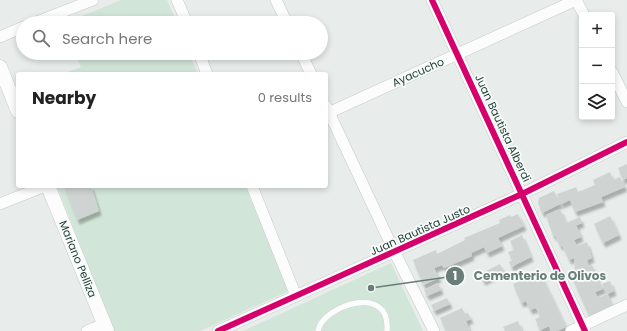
<!DOCTYPE html>
<meta charset="utf-8">
<style>
:root{--surface:#fff;--page:#f6f6f6;--text:#222;--muted:#767676;--line:#e0e0e0}
body{margin:0;font-family:Poppins,sans-serif;background:var(--page);color:var(--text)}
.controls{position:absolute;right:12px;top:12px;display:grid;overflow:hidden;border-radius:4px;box-shadow:0 2px 6px #0003}
.controls button{width:36px;height:36px;display:grid;place-items:center;padding:0;border:0;border-bottom:1px solid var(--line);background:var(--surface);color:var(--text);font:20px sans-serif}
.list{margin:0;padding:0;list-style:none}
h2{display:flex;justify-content:space-between;align-items:center;height:52px;margin:0;padding:0 16px;font-size:17px}
h2 small{font-size:13px;font-weight:400;color:var(--muted)}
.icon{flex:none;width:22px;height:22px;fill:none;stroke:currentColor;stroke-width:2;stroke-linecap:round;stroke-linejoin:round}
.map{position:relative;flex:none;width:627px;height:331px;overflow:hidden}
.search{position:absolute;background:var(--surface);box-shadow:0 2px 6px #0003;left:16px;top:16px;width:312px;height:44px;display:flex;align-items:center;gap:10px;box-sizing:border-box;padding:0 14px;border-radius:22px;color:var(--muted);font-size:15px}
.panel{position:absolute;background:var(--surface);box-shadow:0 2px 6px #0003;left:16px;top:72px;width:312px;height:116px;border-radius:4px}
.map>svg:first-child{display:block}
</style>
<div class="map">
<svg width="627" height="331" viewBox="0 0 627 331">
<defs>
<filter id="shadow"><feDropShadow dx="2.5" dy="4.5" stdDeviation="1" flood-color="#0004"/></filter>
</defs>
<rect width="100%" height="100%" fill="#e8edeb"/>
<!-- green -->
<g fill="#d1e6d8">
<path d="M 121,0 L 167,0 L 177,23 L 65,23 Z"/>
<path d="M 75,53 L 189,53 L 198,74 L 62,74 L 81,67 Z"/>
<path d="M 57,186 L 245,186 L 289,291 L 200,331 L 114,331 Z"/>
<path d="M 391,263 L 423,331 L 243,331 Z"/>
</g>
<!-- building -->
<g fill="#cfd4d2" filter="url(#shadow)">
<path d="M 627,164 L 627,178 L 623,180 L 618,168 Z"/>
<path d="M 610,172 L 613,180 L 620,177 L 625,187 L 601,197 L 603,202 L 575,212 L 570,200 L 561,204 L 557,194 L 576,187 L 578,192 L 595,185 L 593,180 Z"/>
<path d="M 64,186 L 91,186 L 99,211 L 77,220 Z"/>
<path d="M 554,191 L 560,204 L 542,213 L 538,203 L 539,198 Z"/>
<path d="M 560,209 L 566,223 L 580,217 L 582,223 L 576,225 L 581,237 L 574,240 L 577,246 L 587,242 L 592,258 L 587,260 L 589,266 L 592,265 L 598,277 L 594,279 L 596,282 L 600,281 L 603,289 L 595,292 L 598,298 L 607,294 L 612,306 L 589,316 L 571,275 L 575,273 L 574,258 L 569,260 L 562,245 L 560,246 L 555,235 L 553,236 L 546,215 Z"/>
<path d="M 518,214 L 524,226 L 498,238 L 502,246 L 487,253 L 484,247 L 471,253 L 472,256 L 444,268 L 442,265 L 434,268 L 439,278 L 423,285 L 413,260 L 436,250 L 437,254 L 465,240 L 464,238 L 500,223 L 499,220 L 510,215 L 511,217 Z"/>
<path d="M 610,216 L 619,235 L 603,243 L 594,224 Z"/>
<path d="M 522,235 L 531,257 L 511,267 L 509,262 L 512,261 L 508,252 L 514,250 L 510,241 Z"/>
<path d="M 500,264 L 504,271 L 483,281 L 480,274 Z"/>
<path d="M 540,273 L 566,327 L 557,331 L 551,331 L 549,326 L 540,330 L 535,319 L 540,317 L 536,308 L 530,310 L 526,301 L 521,303 L 513,284 Z"/>
<path d="M 610,281 L 614,291 L 607,294 L 602,284 Z"/>
<path d="M 438,283 L 441,290 L 427,296 L 424,290 Z"/>
<path d="M 447,298 L 450,304 L 434,311 L 431,305 Z"/>
<path d="M 462,308 L 465,314 L 468,313 L 471,319 L 466,321 L 470,331 L 446,331 L 440,318 Z"/>
<path d="M 518,321 L 522,331 L 505,331 L 503,327 Z"/>
</g>
<g fill="none" stroke-linecap="round" stroke-linejoin="round">
<!-- service casing -->
<g stroke="#c5cac8" stroke-width="6">
<path id="service" d="M 318,331 C 322,306 391,282 387,331"/>
</g>
<!-- minor casing -->
<g stroke="#c5cac8" stroke-width="12">
<g id="minor">
<path d="M 177,0 L 187,23"/>
<path d="M 276,0 L 287,23"/>
<path d="M 432,0 L 585,331"/>
<path d="M 576,0 L 584,15"/>
<path d="M 34,23 L 93,0"/>
<path d="M 0,37 L 23,27"/>
<path d="M 199,53 L 207,74"/>
<path d="M 301,53 L 311,74"/>
<path d="M 612,72 L 627,102"/>
<path d="M 326,106 L 395,253 L 434,331"/>
<path d="M 326,114 L 576,0"/>
<path d="M 252,186 L 296,296"/>
<path d="M 0,204 L 45,186"/>
<path d="M 87,331 L 104,324"/>
<path d="M 218,331 L 522,194 L 627,142"/>
<path d="M 571,331 L 627,305"/>
</g>
</g>
<!-- tertiary casing -->
<g stroke="#c5cac8" stroke-width="15">
<g id="tertiary">
<path d="M 0,67 L 18,111"/>
<path d="M 48,186 L 107,331"/>
</g>
</g>
<!-- service -->
<use href="#service" stroke="#fcfcfc" stroke-width="5.5"/>
<!-- minor -->
<use href="#minor" stroke="#fcfcfc" stroke-width="11"/>
<!-- tertiary -->
<use href="#tertiary" stroke="#fcfcfc" stroke-width="14"/>
<!-- cycleway casing -->
<g stroke="#f7fbf9" stroke-width="8">
<g id="cycleway">
<path d="M 432,0 L 585,331"/>
<path d="M 218,331 L 522,194 L 627,142"/>
</g>
</g>
<!-- cycleway -->
<use href="#cycleway" stroke="#d6006c" stroke-width="6"/>
</g>
<g text-anchor="middle" stroke-width="3.5" stroke-linejoin="round" paint-order="stroke">
<!-- street labels -->
<g font-size="11" fill="#24423a" stroke="#f7fbf9">
<text transform="translate(418 72) rotate(-24)" y="4">Ayacucho</text>
<text transform="translate(503 128) rotate(65)" y="4">Juan Bautista Alberdi</text>
<text transform="translate(420 230) rotate(-24)" y="4">Juan Bautista Justo</text>
<text transform="translate(78 259) rotate(68)" y="4">Mariano Pelliza</text>
</g>
</g>
<!-- callouts -->
<path fill="none" stroke="#697e78" stroke-width="1.5" d="M371 288L455 276"/>
<g fill="#697e78" stroke="#f7fbf9" stroke-width="1.5">
<circle cx="371" cy="288" r="4"/>
<circle cx="455" cy="276" r="10"/>
</g>
<g font-size="12" text-anchor="middle" font-weight="bold" fill="#fff">
<text x="455" y="280">1</text>
</g>
<g font-size="12" text-anchor="middle" font-weight="bold" fill="#697e78" stroke="#f7fbf9" stroke-width="3.5" stroke-linejoin="round" paint-order="stroke">
<text x="540" y="280">Cementerio de Olivos</text>
</g>
</svg>
<div class="controls">
<button>+</button>
<button>−</button>
<button><svg class="icon" aria-label="layers" viewBox="0 0 24 24"><path d="M12 4l9 5-9 5-9-5zM3 14l9 5 9-5"/></svg></button>
</div>
<div class="search"><svg class="icon" aria-label="search" viewBox="0 0 24 24"><circle cx="10" cy="10" r="6"/><path d="M15 15l6 6"/></svg>Search here</div>
<section class="panel">
<h2>Nearby<small>0 results</small></h2>
<ul class="list">
</ul>
</section>
</div>
